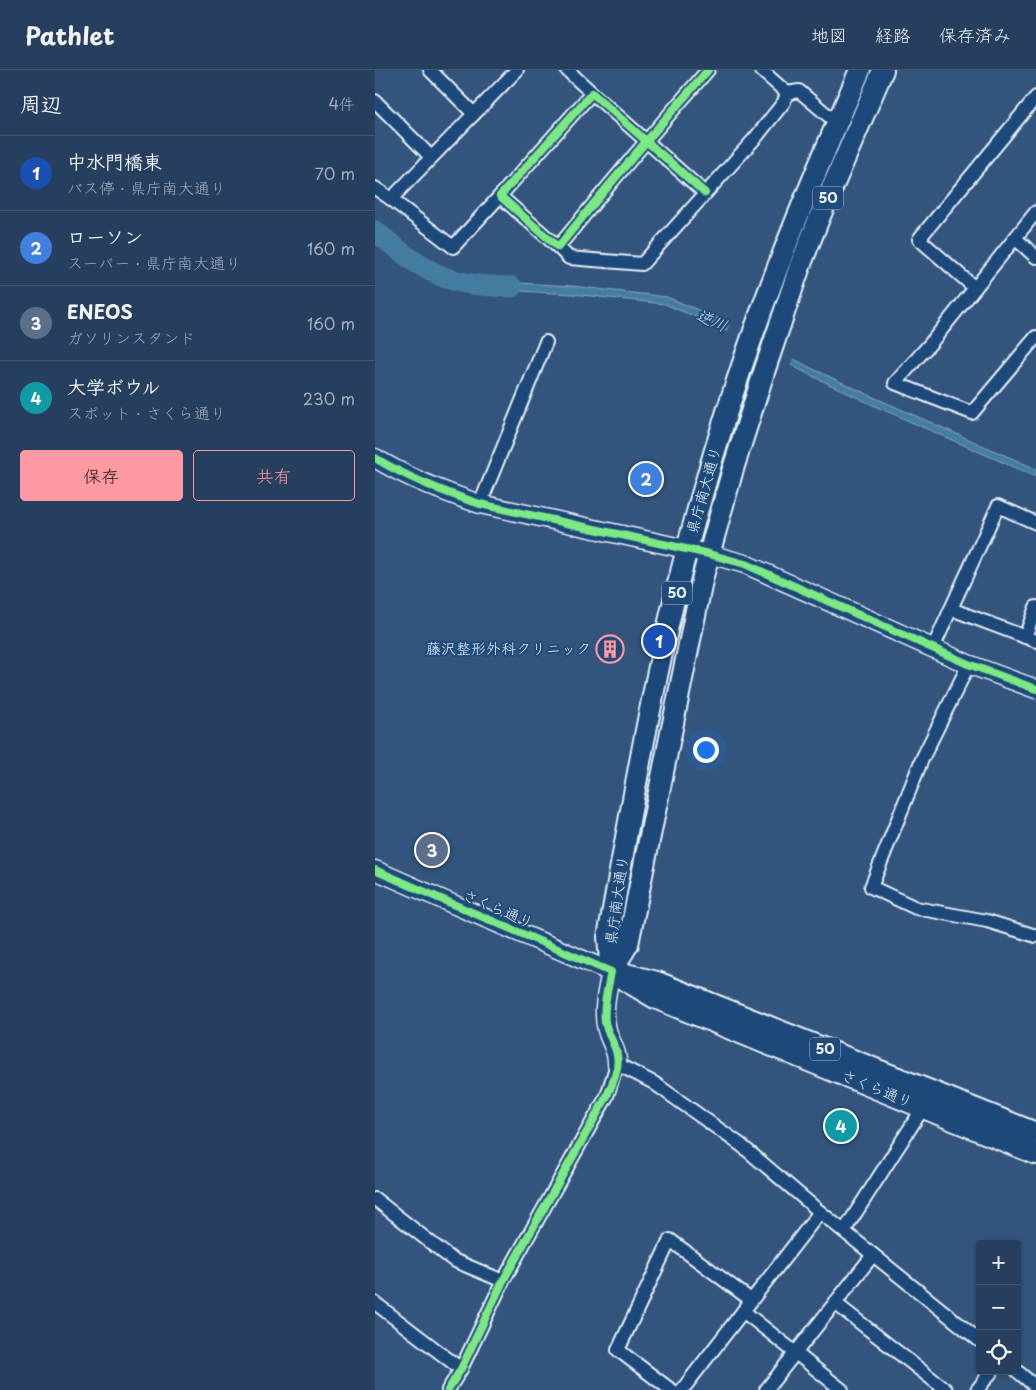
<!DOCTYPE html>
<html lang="ja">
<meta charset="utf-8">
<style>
:root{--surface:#263f5e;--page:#2e4664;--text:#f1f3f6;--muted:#a4afbc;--line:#425873;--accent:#ff9aa2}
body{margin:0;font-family:"Playpen Sans","Klee One",sans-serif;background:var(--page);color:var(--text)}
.controls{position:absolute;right:15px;bottom:15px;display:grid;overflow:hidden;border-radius:5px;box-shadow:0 1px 4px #0004}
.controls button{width:45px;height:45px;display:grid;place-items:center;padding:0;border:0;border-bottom:1px solid var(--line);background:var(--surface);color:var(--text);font:25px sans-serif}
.you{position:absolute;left:330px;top:679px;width:18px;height:18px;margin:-12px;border:4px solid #fff;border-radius:50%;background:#1a73e8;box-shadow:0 0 0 8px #1a73e833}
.badge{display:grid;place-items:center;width:32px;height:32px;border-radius:50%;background:var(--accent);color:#fff;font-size:16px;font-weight:700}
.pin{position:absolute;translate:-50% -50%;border:2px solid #fff;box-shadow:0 1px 5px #0006}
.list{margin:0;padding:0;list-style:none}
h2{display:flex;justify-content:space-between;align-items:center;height:65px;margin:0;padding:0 20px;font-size:21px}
h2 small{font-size:16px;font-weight:400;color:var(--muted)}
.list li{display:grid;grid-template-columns:32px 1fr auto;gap:15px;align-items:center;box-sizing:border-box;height:75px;padding:0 20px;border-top:1px solid var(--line)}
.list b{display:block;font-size:19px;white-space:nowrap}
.list p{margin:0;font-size:16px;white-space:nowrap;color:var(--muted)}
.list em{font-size:16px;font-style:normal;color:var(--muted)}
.actions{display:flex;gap:10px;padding:15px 20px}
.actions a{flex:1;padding:11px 0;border:1px solid var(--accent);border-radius:5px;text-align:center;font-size:18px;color:var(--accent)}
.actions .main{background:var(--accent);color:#111}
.icon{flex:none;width:28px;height:28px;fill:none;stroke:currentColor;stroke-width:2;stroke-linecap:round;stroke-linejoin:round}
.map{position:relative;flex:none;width:661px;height:1320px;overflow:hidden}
header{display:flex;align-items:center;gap:30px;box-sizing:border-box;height:70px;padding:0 25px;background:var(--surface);border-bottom:1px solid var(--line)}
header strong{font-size:24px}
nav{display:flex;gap:28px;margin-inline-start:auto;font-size:18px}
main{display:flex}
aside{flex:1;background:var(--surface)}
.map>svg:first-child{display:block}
</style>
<header>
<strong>Pathlet</strong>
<nav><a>地図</a><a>経路</a><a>保存済み</a></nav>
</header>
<main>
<aside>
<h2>周辺<small>4件</small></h2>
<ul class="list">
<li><span class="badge" style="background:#1a4fb4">1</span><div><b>中水門橋東</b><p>バス停 · 県庁南大通り</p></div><em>70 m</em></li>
<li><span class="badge" style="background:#3f7fe0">2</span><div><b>ローソン</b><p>スーパー · 県庁南大通り</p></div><em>160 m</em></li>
<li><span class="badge" style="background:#5c6f8a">3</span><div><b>ENEOS</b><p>ガソリンスタンド</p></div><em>160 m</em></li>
<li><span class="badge" style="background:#0f9aa8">4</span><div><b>大学ボウル</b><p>スポット · さくら通り</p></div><em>230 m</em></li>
</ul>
<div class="actions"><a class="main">保存</a><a>共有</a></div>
</aside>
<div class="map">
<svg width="661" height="1320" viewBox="0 0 661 1320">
<rect width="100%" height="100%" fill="#33547d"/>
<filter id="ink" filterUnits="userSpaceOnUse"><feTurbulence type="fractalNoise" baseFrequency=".02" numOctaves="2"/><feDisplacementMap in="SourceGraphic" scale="10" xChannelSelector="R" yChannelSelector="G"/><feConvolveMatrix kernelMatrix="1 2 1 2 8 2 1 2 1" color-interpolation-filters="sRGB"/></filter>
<g filter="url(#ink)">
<!-- water -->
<path fill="#457da0" stroke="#86abc3" d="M 109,211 L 197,216 L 292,227 L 347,250 L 436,298 L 505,330 L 661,399 L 661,407 L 502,337 L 433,304 L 344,257 L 290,234 L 197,224 L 108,219 Z"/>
<!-- pier -->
<path fill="#33547d" d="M 355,251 L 419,285 L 415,297 L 352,263 Z"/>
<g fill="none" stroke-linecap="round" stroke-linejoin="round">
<!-- river -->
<path stroke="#457da0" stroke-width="21" d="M 0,161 C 20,177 39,194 64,205 C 85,215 113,216 137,217"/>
<!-- street casing -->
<g stroke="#e8f1f8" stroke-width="16">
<g id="street">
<path d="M 55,0 L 99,44"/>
<path d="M 192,0 L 217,23"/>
<path d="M 386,0 L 412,23 L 424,21 L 462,53"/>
<path d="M 0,31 L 56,87"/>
<path d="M 0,118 L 16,129 L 142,0"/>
<path d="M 330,123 L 217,23 L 125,126 L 183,177 C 232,117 282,58 333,0"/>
<path d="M 16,129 L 78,177 L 125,126"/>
<path d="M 661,142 L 555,274 L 520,313 L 597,343 L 661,267"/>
<path d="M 640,168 L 661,187"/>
<path d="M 183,177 L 194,188 L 267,194 L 382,66 L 409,32 L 412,23"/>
<path d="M 600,218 L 544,169 L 661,27"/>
<path d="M 105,434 L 171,272"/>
<path d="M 576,539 L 661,571"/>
<path d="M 650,567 L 661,537"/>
<path d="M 558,578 L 623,436 L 661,453"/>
<path d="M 594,594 L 547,689 L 496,817 L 541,838 L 612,851 L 661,866"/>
<path d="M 0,1129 L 78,1190 L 128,1211"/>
<path d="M 469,1161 L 548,1038"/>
<path d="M 0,1233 L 86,1299"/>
<path d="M 460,1233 L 571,1320"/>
<path d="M 368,1241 L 467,1320"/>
<path d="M 642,1301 L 661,1317"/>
<path d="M 73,1320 L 86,1299 L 128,1211 L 232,1026 L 242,994 L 279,1013 L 366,1075 L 445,1142 L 605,1271"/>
<path d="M 296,1320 L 243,1280 L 295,1170 L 376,1230"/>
<path d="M 307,1320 L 445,1142"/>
<path d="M 391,1320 L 498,1185"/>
<path d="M 602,1320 L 617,1301"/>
</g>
</g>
<!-- secondary casing -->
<g stroke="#e8f1f8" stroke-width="21">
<g id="secondary">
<path d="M 0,388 C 33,408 68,422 105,434 L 334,484 L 370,494 L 593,594 L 661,619"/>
<path d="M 0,800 L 66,829 L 236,902 C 232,921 227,940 232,960 C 235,972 243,981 242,994"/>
</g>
</g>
<!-- primary casing -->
<g stroke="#e8f1f8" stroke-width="24">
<g id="primary">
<path d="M 236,902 L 253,874 L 328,506 L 358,399 L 391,296 L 425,196 L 445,146 L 508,0"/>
<path d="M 236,902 L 233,867 C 257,737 278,606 312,479 C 338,381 369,283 406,189 C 430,125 458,63 485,0"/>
<path d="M 236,902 L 280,928 L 661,1084"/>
<path d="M 251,904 L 282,912 L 661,1063"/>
</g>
</g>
<!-- street -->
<use href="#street" stroke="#1f4a7a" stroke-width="12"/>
<!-- secondary -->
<use href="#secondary" stroke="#1f4a7a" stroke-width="18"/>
<!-- primary -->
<use href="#primary" stroke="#1f4a7a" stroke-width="20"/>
<!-- cycleway casing -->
<g stroke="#1f4a7a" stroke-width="11">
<g id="cycleway">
<path d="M 330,123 L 217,23 L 125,126 L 183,177 C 232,117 282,58 333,0"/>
<path d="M 0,388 C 33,408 68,422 105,434 L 334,484 L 370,494 L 593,594 L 661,619"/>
<path d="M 0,800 L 66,829 L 236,902 C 233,918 228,935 230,952 C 232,964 240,973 242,985 C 245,998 237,1014 232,1026 L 128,1211 L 86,1299 L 73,1320"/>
</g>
</g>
<!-- cycleway -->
<use href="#cycleway" stroke="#7ce984" stroke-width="8"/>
</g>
</g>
<!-- icons -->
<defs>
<g id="building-ring" transform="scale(1.4375)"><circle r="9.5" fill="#1f4a7a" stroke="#ff9aa2" stroke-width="1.5"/><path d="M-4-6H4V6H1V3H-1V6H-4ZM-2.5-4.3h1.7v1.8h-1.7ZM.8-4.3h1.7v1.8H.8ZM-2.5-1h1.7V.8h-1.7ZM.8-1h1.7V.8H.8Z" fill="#ff9aa2"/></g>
</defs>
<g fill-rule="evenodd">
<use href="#building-ring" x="235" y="579"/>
</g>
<g text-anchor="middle" stroke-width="4" stroke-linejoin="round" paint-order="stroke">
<!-- shield labels -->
<g fill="#1f4a7a" stroke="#acbfd2" stroke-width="1">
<rect x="438" y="116.5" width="30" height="23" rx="4"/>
<rect x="287" y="511.5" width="30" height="23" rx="4"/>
<rect x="435" y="967.5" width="30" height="23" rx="4"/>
</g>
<g font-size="14" font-weight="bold" fill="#e8f1f8">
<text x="453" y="133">50</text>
<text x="302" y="528">50</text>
<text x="450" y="984">50</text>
</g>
<!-- street labels -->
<g font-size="15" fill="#e8f1f8" stroke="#1f4a7a">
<text transform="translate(329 420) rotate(-74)" y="5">県庁南大通り</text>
<text transform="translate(242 830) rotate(-82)" y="5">県庁南大通り</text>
<text transform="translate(123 839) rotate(23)" y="5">さくら通り</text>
<text transform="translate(502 1019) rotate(22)" y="5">さくら通り</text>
</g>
<!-- poi labels -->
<g font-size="15" fill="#e8f1f8" stroke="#1f4a7a" text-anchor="end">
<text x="216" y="584">藤沢整形外科クリニック</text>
</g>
<!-- water labels -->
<g font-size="16" font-style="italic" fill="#d0e0eb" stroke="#1f4a7a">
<text transform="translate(337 250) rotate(24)" y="6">逆川</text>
</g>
</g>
</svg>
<div class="controls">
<button>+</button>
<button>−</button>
<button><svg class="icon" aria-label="locate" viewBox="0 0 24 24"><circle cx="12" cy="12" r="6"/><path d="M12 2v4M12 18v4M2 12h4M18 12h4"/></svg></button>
</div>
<div class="you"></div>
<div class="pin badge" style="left:284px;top:571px;background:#1a4fb4">1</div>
<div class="pin badge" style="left:271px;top:409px;background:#3f7fe0">2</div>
<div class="pin badge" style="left:57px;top:780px;background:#5c6f8a">3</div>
<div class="pin badge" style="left:466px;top:1056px;background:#0f9aa8">4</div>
</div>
</main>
